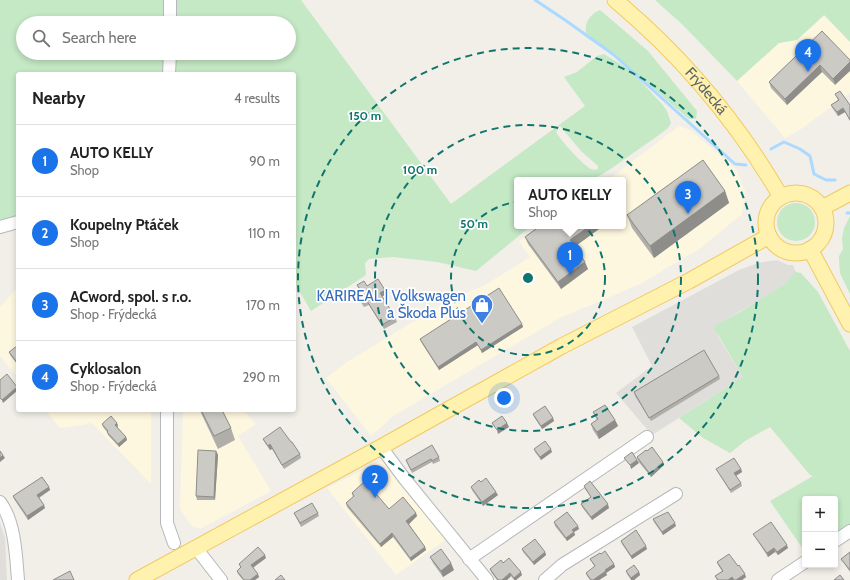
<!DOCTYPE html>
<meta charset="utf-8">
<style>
:root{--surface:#fff;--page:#f6f6f6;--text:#222;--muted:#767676;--line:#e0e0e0;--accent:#1a73e8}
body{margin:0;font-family:Cabin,sans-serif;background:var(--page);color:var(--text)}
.controls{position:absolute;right:12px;bottom:12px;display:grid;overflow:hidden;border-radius:4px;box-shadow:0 2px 6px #0003}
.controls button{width:36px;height:36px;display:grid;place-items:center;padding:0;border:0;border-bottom:1px solid var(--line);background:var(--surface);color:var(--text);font:20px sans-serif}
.you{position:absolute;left:504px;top:398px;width:14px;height:14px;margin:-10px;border:3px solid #fff;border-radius:50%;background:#1a73e8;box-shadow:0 0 0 6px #1a73e833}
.badge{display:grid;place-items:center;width:26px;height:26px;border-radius:50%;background:var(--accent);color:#fff;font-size:13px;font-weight:700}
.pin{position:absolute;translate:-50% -33px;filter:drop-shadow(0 1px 2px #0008)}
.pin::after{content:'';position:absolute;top:21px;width:14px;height:12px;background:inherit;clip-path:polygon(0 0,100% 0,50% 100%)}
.popup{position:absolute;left:514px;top:177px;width:112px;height:52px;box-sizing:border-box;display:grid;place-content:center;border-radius:4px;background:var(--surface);filter:drop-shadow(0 1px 3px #0005);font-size:13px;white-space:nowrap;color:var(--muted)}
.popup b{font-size:15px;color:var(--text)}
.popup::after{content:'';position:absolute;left:50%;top:100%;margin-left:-8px;border:8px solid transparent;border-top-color:var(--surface)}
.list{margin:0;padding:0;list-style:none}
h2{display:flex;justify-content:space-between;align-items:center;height:52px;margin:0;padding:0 16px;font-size:17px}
h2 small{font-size:13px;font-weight:400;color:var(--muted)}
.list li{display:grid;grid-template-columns:26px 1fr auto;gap:12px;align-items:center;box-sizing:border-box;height:72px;padding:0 16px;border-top:1px solid var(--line)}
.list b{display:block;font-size:15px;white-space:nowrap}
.list p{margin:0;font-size:13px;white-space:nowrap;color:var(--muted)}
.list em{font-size:13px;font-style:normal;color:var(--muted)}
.icon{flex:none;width:22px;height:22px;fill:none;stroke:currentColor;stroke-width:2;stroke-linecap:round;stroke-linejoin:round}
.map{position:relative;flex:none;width:850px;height:580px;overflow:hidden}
.search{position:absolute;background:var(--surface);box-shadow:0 2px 6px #0003;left:16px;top:16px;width:280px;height:44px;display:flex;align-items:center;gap:10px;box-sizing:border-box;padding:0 14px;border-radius:22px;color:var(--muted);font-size:15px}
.panel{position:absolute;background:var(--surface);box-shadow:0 2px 6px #0003;left:16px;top:72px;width:280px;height:340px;border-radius:4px}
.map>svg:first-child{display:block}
</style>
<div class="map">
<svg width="850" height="580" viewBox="0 0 850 580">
<rect width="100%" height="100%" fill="#f1efe8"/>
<!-- commercial -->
<g fill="#fef7e0">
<path d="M 825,15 L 850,42 L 850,93 L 801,129 L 785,138 L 737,81 L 779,43 L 797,40 Z"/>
<path d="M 679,126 L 690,130 L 736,169 L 745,191 L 742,214 L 699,249 L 640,284 L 560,318 L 393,416 L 371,436 L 326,378 L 347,362 L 449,300 L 485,285 L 530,257 L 519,241 L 541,226 L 623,226 L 623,180 L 608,180 Z"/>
<path d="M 18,287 L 18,378 L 0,356 L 0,307 Z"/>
<path d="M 45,410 L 151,410 L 151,484 L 91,422 L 83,425 L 60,428 Z"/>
<path d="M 183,410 L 243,410 L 256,424 L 238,436 L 271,491 L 200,529 L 192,526 L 180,509 Z"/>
<path d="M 383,460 L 448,538 L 396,575 L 327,488 Z"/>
</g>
<!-- industrial -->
<g fill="#e0deda">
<path d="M 777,260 L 788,265 L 793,265 L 796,272 L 786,283 L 760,300 L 714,326 L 719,338 L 743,377 L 652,435 L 616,393 L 652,366 L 632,327 L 739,270 L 758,263 Z"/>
<path d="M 0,523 L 5,538 L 7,580 L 0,580 Z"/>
</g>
<!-- green -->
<g fill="#c5e8c5" fill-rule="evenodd">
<path d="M 0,0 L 301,0 L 451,204 L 585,106 L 564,77 L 577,72 L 597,56 L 604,54 L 630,70 L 662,104 L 667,111 L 671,123 L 668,128 L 656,137 L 609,170 L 592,180 L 517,180 L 517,226 L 531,226 L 476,271 L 437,262 L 393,257 L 369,259 L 365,263 L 366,275 L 311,311 L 294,282 L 294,74 L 18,74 L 18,217 L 0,223 ZM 23,23 L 289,23 L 289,53 L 23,53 ZM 560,126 L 581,151 L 598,166 L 597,170 C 595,169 593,170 591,169 C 583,165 560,140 556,132 Z"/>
<path d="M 655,0 L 850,0 L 850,42 L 824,15 L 797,40 L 779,43 L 737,81 L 683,25 Z"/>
<path d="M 600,10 L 648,51 L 697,111 L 696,119 L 689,119 L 619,59 L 586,33 C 584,23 591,13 600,10 Z"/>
<circle cx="796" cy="222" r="19"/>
<path d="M 850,216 L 850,294 L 840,273 L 839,259 L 839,256 L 843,249 L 842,238 L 844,228 Z"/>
<path d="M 795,272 L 801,273 L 818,292 L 850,351 L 850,526 L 835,535 L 835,499 L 805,499 L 805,552 L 770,501 L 813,476 L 810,475 L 770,427 L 745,441 L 730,453 L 703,438 L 679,418 L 743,377 L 714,328 L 715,325 L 740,312 L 780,287 L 786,283 Z"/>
</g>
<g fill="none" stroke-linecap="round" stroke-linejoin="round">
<!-- stream -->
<g stroke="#aadaff" stroke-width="3">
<path d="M 535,0 L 565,20 L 614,55 L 735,164 L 746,165"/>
<path d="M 771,149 L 784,142 L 800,149 L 810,156 L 814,174 L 826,180 L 835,180"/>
<path d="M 847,213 L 850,213"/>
</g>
<!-- minor casing -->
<g stroke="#b5b8bc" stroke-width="14">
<g id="minor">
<path d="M 170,23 L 170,0"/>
<path d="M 169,74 L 170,53"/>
<path d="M 0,227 L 18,222"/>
<path d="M 167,410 L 167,523 L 174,543"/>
<path d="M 381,447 L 404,478 L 487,580"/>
<path d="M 0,502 C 15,522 16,555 18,580"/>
<path d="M 835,541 L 850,531"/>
<path d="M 196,548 L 221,580"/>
<path d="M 469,559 L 647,437"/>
<path d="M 545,580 L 562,565 L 676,494"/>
<path d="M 778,580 L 805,562"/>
</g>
</g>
<!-- major casing -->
<g stroke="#f2c960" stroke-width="17">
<g id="major">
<path id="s1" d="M 615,0 C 682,56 737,121 781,197"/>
<circle cx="796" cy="223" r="30"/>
<path d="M 822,208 L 850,193"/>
<path d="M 810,249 L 850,324"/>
<path d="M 137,580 L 381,447 L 562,346 L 689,281 L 769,236"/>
</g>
</g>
<!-- minor -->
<use href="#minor" stroke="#fff" stroke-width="12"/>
<!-- major -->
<use href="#major" stroke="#fff2af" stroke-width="15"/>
</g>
<!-- wall -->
<g fill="#afaea9">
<path d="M 822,31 L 835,85 L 822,72 L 787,105 L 771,88 L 769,82 Z"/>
<path d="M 835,94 L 850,105 L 850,121 L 845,112 L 838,116 L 833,109 L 831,105 L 838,100 Z"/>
<path d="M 725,191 L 729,203 L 654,258 L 632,228 L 627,215 Z"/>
<path d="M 540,226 L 603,226 L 574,247 L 588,269 L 561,289 L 528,244 L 525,237 Z"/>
<path d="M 357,285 L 367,286 L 386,294 L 382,297 L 395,317 L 397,322 L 384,329 L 369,305 L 364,307 L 359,299 L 358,295 L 361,293 L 359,290 Z"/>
<path d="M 522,324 L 523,327 L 482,353 L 478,345 L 439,370 L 421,342 L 420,339 Z"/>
<path d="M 18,348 L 17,364 L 10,355 L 9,352 Z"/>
<path d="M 719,376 L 720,379 L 651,421 L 635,396 L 634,392 Z"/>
<path d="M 200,410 L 222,410 L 231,428 L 235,440 L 218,449 L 202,415 Z"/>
<path d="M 593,412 L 615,420 L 618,426 L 599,439 L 593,430 L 591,424 L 597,420 Z"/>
<path d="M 533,414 L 553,418 L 554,421 L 542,429 L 534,417 Z"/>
<path d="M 117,423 L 118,426 L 117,427 L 126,437 L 127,440 L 119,447 L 108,435 L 107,432 L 103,427 L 102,424 Z"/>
<path d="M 263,439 L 300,454 L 301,458 L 284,469 L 272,449 L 270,450 L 265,443 Z"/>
<path d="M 534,449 L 552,452 L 541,460 L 535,452 Z"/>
<path d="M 216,451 L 218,455 L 215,500 L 197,500 L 196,496 Z"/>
<path d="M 439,457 L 440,461 L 433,464 L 432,462 L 412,473 L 406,460 Z"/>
<path d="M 637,457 L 663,462 L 664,465 L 651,477 L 638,461 Z"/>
<path d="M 716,469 L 741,469 L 742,472 L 736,476 L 741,483 L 742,486 L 731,493 L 718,472 Z"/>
<path d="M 481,482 L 498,495 L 483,506 L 472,490 L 471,487 Z"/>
<path d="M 584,486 L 609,508 L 592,520 L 582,507 L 581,504 L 591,497 L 585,489 Z"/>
<path d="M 49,487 L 50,490 L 39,498 L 45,508 L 28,520 L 14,499 L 13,496 Z"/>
<path d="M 352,493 L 389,509 L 416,513 L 417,516 L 409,524 L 425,547 L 426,550 L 411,561 L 393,537 L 381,547 L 347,507 L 346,503 L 353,497 Z"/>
<path d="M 294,513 L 318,513 L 319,516 L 301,527 Z"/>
<path d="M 653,519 L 676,526 L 663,535 L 654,522 Z"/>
<path d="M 554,522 L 579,529 L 574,532 L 575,535 L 567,541 L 555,526 Z"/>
<path d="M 753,534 L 788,548 L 778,555 L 775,552 L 768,557 L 755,537 Z"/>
<path d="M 621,541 L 647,549 L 632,559 L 622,544 Z"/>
<path d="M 522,549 L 545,552 L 546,555 L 534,565 L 523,552 Z"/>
<path d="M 850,552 L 850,572 L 843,562 L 841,559 Z"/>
<path d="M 601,554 L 614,564 L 615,567 L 606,573 L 607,575 L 599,580 L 590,580 L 587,576 L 586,573 L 595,567 L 592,562 L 590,559 Z"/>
<path d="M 430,557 L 454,570 L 443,577 L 433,563 Z"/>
<path d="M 266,558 L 253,568 L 259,577 L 255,580 L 243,580 L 238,574 L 237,571 L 241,568 L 239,564 Z"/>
<path d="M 717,562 L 738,566 L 746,577 L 742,580 L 717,580 L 715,576 L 722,571 L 718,565 Z"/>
<path d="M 503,563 L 522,575 L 516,580 L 514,580 L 511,576 L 507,580 L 497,580 L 491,572 L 490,569 Z"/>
<path d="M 626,571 L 639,572 L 640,575 L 634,580 L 631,580 L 627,574 Z"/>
</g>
<!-- shaded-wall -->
<g fill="#8f8d8a">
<path d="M 850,62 L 850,71 L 835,85 L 833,79 Z"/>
<path d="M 820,65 L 822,72 L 787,105 L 785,99 Z"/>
<path d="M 843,108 L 845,112 L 838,116 L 837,112 Z"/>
<path d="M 725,191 L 729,203 L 654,258 L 650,246 Z"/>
<path d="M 590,226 L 603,226 L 573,248 L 570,240 Z"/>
<path d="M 585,262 L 588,269 L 561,289 L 558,282 Z"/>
<path d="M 385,290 L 386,294 L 381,297 L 380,293 Z"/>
<path d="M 522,324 L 523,327 L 482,353 L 481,350 Z"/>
<path d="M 476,342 L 478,345 L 439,370 L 438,367 Z"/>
<path d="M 18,359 L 18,363 L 17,364 L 16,361 Z"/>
<path d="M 17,387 L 18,390 L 3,403 L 2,400 Z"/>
<path d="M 553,418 L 554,421 L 542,429 L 541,426 Z"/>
<path d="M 615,420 L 618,426 L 599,439 L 597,432 Z"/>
<path d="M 117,423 L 118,426 L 116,428 L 115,425 Z"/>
<path d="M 507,423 L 509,427 L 498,434 L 497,430 Z"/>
<path d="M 126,437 L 127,440 L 119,447 L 118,444 Z"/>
<path d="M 270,444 L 272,449 L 270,450 L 268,446 Z"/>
<path d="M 551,449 L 552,452 L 541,460 L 540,457 Z"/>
<path d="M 216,451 L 218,455 L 215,500 L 214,497 Z"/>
<path d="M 3,455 L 5,458 L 0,462 L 0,458 Z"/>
<path d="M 637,460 L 639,463 L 631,469 L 630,465 Z"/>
<path d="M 663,462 L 664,465 L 651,477 L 650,474 Z"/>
<path d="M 741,469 L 742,472 L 735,476 L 734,473 Z"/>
<path d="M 49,487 L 50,490 L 38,498 L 37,495 Z"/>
<path d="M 496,492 L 498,495 L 483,506 L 482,502 Z"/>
<path d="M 608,504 L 609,508 L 592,520 L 591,517 Z"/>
<path d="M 44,505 L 45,508 L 28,520 L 27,516 Z"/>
<path d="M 416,513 L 417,516 L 408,525 L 406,521 Z"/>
<path d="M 675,523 L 676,526 L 663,535 L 662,532 Z"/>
<path d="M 578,526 L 579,529 L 574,532 L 575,535 L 567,541 L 566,538 L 572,530 Z"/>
<path d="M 392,533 L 393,537 L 381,547 L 380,544 Z"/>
<path d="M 787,545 L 788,548 L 778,555 L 777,552 Z"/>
<path d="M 646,546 L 647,549 L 632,559 L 631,556 Z"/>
<path d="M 425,547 L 426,550 L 411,561 L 410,558 Z"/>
<path d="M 774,548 L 775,552 L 768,557 L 767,553 Z"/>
<path d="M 545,552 L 546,555 L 534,565 L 533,562 Z"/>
<path d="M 265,555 L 266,558 L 252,568 L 251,565 Z"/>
<path d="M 451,563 L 454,570 L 443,577 L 441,571 Z"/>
<path d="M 614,564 L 615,567 L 606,573 L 607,575 L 599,580 L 593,580 L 605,570 Z"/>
<path d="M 521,572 L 522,575 L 516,580 L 514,580 L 514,578 Z"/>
<path d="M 639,572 L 640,575 L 634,580 L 631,580 L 631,578 Z"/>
<path d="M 510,573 L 511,576 L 507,580 L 502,580 Z"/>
<path d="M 258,574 L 259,577 L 255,580 L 250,580 Z"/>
<path d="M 745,574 L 746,577 L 742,580 L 736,580 Z"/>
<path d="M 732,577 L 734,580 L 728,580 Z"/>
</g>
<!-- building -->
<g fill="#cccac5" stroke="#8f8d8a">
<path d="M 822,31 L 850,60 L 850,62 L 833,79 L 820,65 L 785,99 L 769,82 Z"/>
<path d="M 840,91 L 850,105 L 850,120 L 843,108 L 837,112 L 831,105 L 839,100 L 835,94 Z"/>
<path d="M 703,160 L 725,191 L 650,246 L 627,215 Z"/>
<path d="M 603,177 L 605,180 L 599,180 Z"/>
<path d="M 540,226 L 590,226 L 570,240 L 585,262 L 558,282 L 525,237 Z"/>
<path d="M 378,279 L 385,290 L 380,293 L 395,317 L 382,325 L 367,301 L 362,302 L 358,295 L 362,292 L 357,285 L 364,281 L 367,286 Z"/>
<path d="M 499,288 L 522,324 L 481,350 L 476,342 L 438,367 L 420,339 Z"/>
<path d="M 17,346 L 18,348 L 18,359 L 16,361 L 9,352 Z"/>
<path d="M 704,350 L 719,376 L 649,418 L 634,392 Z"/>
<path d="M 7,374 L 17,387 L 2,400 L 0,398 L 0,380 Z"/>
<path d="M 605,405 L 615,420 L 597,432 L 591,424 L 598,419 L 593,412 Z"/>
<path d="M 545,406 L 553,418 L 541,426 L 533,414 Z"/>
<path d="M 201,410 L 222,410 L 231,428 L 214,436 Z"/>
<path d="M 111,416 L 117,423 L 115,425 L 126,437 L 118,444 L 107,432 L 108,431 L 102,424 Z"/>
<path d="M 502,416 L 507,423 L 497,430 L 492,423 Z"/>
<path d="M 280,427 L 291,442 L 292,442 L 300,454 L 282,465 L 270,444 L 268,446 L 263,439 Z"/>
<path d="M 545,441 L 551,449 L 540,457 L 534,449 Z"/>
<path d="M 432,445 L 439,457 L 432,461 L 431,459 L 411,470 L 406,460 Z"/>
<path d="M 652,447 L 663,462 L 650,474 L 637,457 L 646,450 L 647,451 Z"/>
<path d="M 198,450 L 216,451 L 214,497 L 196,496 Z"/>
<path d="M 0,451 L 3,455 L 0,458 Z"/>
<path d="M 632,452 L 637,460 L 630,465 L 624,458 Z"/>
<path d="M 734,458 L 741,469 L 734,473 L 741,483 L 730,490 L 716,469 Z"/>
<path d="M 42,477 L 49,487 L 37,495 L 44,505 L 27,516 L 13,496 Z"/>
<path d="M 486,478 L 496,492 L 482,502 L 471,487 L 479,480 L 481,482 Z"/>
<path d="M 365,481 L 389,509 L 403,497 L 416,513 L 406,521 L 425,547 L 410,558 L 392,533 L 380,544 L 346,503 L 354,496 L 352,493 Z"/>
<path d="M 590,481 L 608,504 L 591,517 L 581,504 L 591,497 L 584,486 Z"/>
<path d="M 312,503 L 318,513 L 300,523 L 294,513 Z"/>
<path d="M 567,512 L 578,526 L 572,530 L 574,532 L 566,538 L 554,522 Z"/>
<path d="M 668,512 L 675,523 L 662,532 L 653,519 Z"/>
<path d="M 771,522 L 787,545 L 777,552 L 774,548 L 767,553 L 753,534 Z"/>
<path d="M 636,530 L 646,546 L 631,556 L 621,541 Z"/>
<path d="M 535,539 L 545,552 L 533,562 L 522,549 Z"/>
<path d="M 258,547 L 265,555 L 251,565 L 258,574 L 250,580 L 244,580 L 237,571 L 241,567 L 239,564 Z"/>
<path d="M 441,549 L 451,563 L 441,571 L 430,557 Z"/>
<path d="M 605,551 L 614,564 L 605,570 L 606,571 L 593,580 L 591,580 L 586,573 L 595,566 L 590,559 L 600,553 L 601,554 Z"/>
<path d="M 850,552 L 850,570 L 841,559 Z"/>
<path d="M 729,554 L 738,566 L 739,565 L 745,574 L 736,580 L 734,580 L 732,577 L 728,580 L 718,580 L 715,576 L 723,571 L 717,562 Z"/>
<path d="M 509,558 L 521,572 L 514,578 L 510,573 L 502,580 L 498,580 L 490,569 L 501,560 L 503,563 Z"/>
<path d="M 634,565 L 639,572 L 631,578 L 626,571 Z"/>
<path d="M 70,571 L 74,580 L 53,580 Z"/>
<path d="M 281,575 L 285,580 L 275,580 Z"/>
<path d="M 840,575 L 844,580 L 834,580 Z"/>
</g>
<!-- distance rings -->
<g fill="none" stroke="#0f766e" stroke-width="2" stroke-dasharray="7 5">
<circle cx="528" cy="278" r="77"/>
<circle cx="528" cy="278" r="153"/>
<circle cx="528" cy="278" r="230"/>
</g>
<!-- icons -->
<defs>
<g id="shop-pin" transform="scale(1.15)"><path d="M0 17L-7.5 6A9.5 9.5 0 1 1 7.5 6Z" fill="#3f7fe0" stroke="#fff"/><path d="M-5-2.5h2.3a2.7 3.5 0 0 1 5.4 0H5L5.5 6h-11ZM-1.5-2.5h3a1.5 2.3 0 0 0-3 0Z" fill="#fff"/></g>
</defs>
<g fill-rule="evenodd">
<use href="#shop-pin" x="482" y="305"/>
</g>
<g text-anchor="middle" stroke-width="3.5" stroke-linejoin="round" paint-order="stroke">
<!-- street labels -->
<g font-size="15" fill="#5f6368" stroke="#fff">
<text dy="5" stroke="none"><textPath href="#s1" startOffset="129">Frýdecká</textPath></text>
</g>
<!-- shop labels -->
<g font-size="15" fill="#366cbe" stroke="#fff" text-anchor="end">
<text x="466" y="301">KARIREAL | Volkswagen<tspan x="466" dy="17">a Škoda Plus</tspan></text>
</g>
</g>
<circle cx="528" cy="278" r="6" fill="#0f766e" stroke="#fff" stroke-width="2"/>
<g font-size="12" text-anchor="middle" font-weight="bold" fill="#0f766e" stroke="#fff" stroke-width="3.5" stroke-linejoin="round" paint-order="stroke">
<text x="365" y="120">150 m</text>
<text x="420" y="174">100 m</text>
<text x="474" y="228">50 m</text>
</g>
</svg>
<div class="controls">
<button>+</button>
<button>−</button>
</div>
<div class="you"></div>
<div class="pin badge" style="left:570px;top:275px">1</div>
<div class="popup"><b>AUTO KELLY</b>Shop</div>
<div class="pin badge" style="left:375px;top:498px">2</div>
<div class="pin badge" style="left:688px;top:214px">3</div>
<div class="pin badge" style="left:808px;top:72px">4</div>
<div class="search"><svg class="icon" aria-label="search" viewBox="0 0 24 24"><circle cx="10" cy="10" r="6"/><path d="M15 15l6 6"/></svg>Search here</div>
<section class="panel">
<h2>Nearby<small>4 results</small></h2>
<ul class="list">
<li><span class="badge">1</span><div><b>AUTO KELLY</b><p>Shop</p></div><em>90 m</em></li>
<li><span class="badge">2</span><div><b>Koupelny Ptáček</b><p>Shop</p></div><em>110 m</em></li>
<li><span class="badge">3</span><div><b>ACword, spol. s r.o.</b><p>Shop · Frýdecká</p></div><em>170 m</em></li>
<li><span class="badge">4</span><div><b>Cyklosalon</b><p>Shop · Frýdecká</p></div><em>290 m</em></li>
</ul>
</section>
</div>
